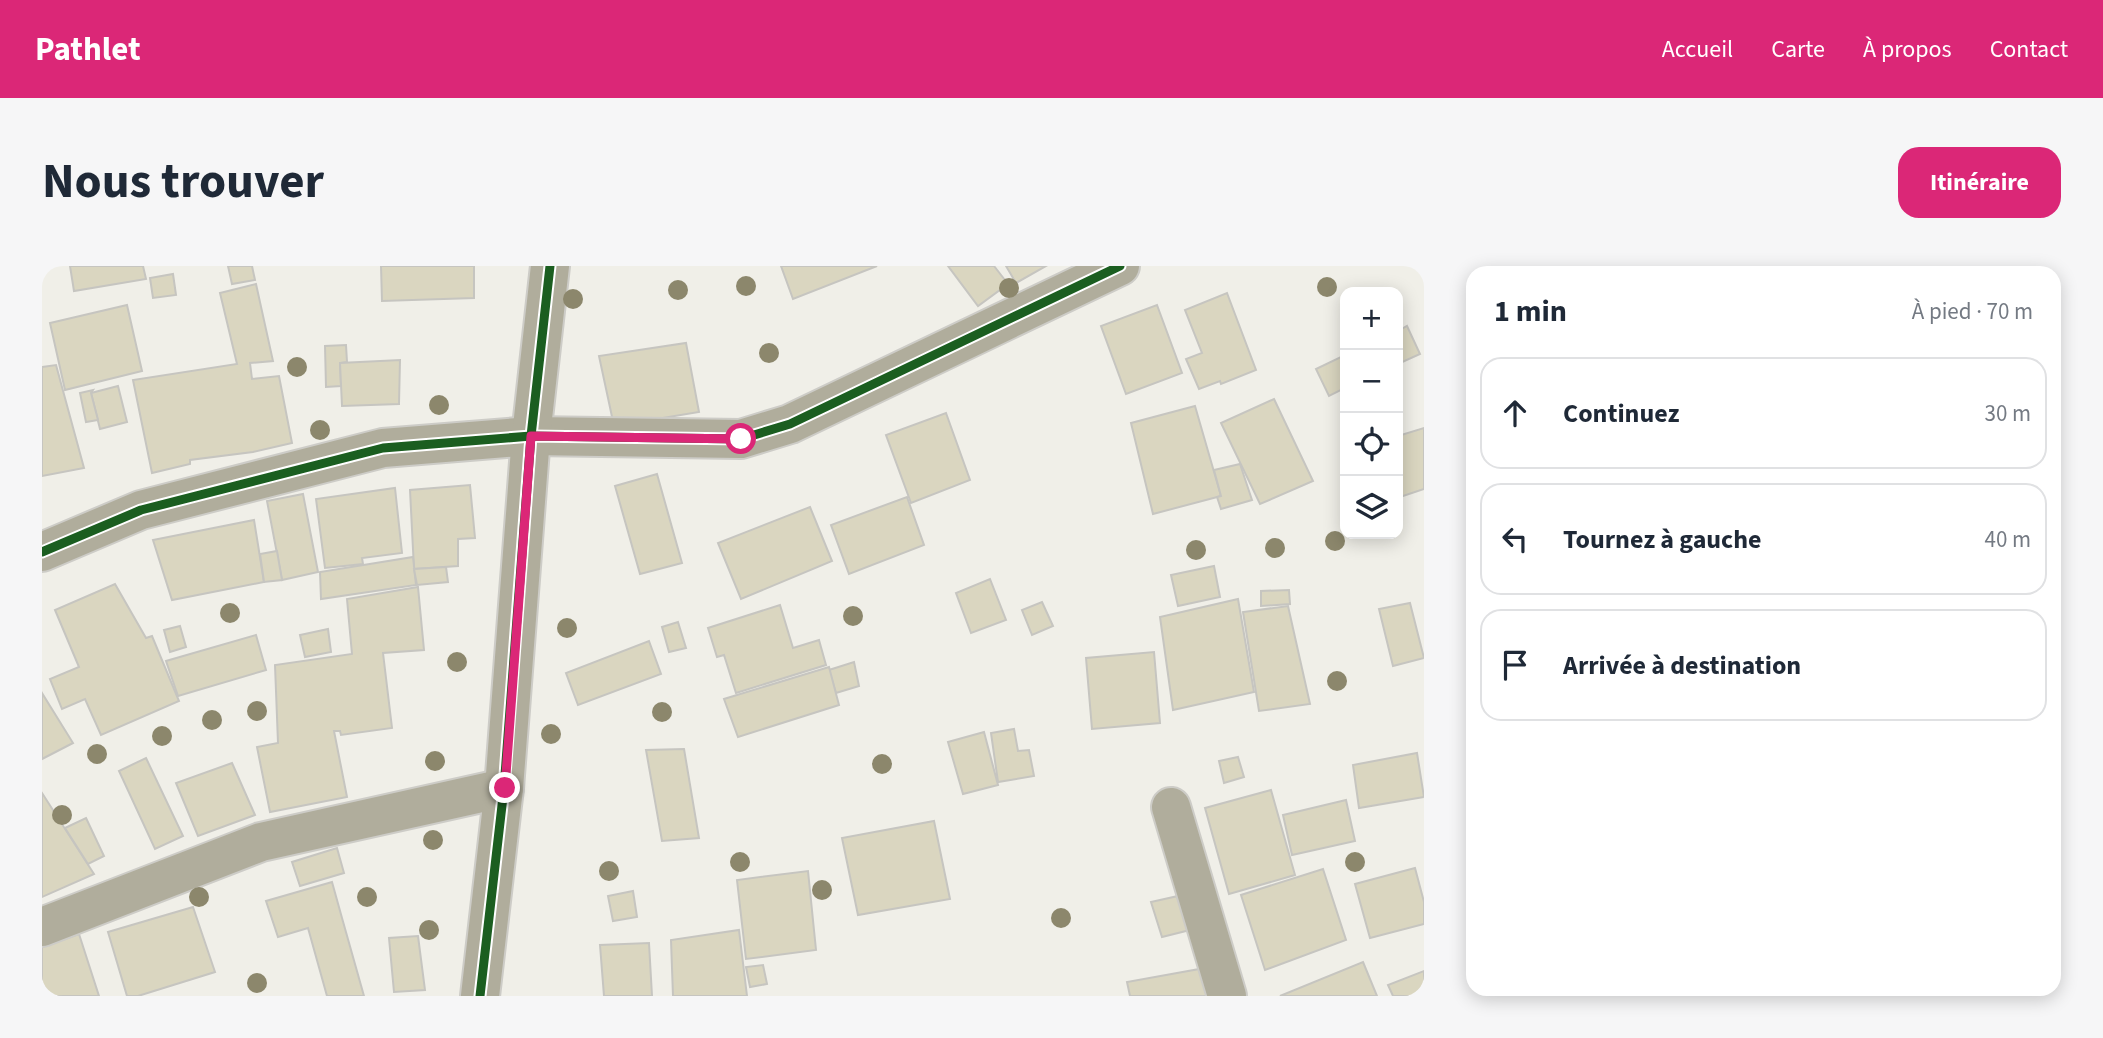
<!DOCTYPE html>
<html lang="fr">
<meta charset="utf-8">
<style>
:root{--surface:#fff;--page:#f6f6f7;--text:#1f2937;--muted:#747a83;--line:#e0e1e3;--accent:#db2777}
body{margin:0;font-family:"Source Sans 3",sans-serif;background:var(--page);color:var(--text)}
.controls{position:absolute;right:21px;top:21px;display:grid;overflow:hidden;border-radius:14px;box-shadow:0 4px 18px #0003}
.controls button{width:63px;height:63px;display:grid;place-items:center;padding:0;border:0;border-bottom:2px solid var(--line);background:var(--surface);color:var(--text);font:35px sans-serif}
.stop{position:absolute;width:21px;height:21px;margin:-16px;border:5px solid #db2777;border-radius:50%;background:#fff}
.stop.end{background:#db2777;border-color:#fff;box-shadow:0 2px 7px #0008}
.list{margin:0;padding:0;list-style:none}
h2{display:flex;justify-content:space-between;align-items:center;height:91px;margin:0;padding:0 28px;font-size:30px}
h2 small{font-size:23px;font-weight:400;color:var(--muted)}
.list li{display:grid;grid-template-columns:46px 1fr auto;gap:21px;align-items:center;box-sizing:border-box;height:112px;margin:0 14px 14px;padding:0 14px;border:2px solid var(--line);border-radius:21px}
.list b{display:block;font-size:26px;white-space:nowrap}
.list em{font-size:23px;font-style:normal;color:var(--muted)}
.icon{flex:none;width:38px;height:38px;fill:none;stroke:currentColor;stroke-width:2;stroke-linecap:round;stroke-linejoin:round}
.map{position:relative;flex:none;width:1382px;height:730px;overflow:hidden;border-radius:21px}
header{display:flex;align-items:center;gap:42px;box-sizing:border-box;height:98px;padding:0 35px;background:var(--accent);color:#fff}
header strong{font-size:33px}
nav{display:flex;gap:38px;margin-inline-start:auto;font-size:24px}
.intro{display:flex;align-items:center;justify-content:space-between;box-sizing:border-box;height:168px;padding:0 42px}
h1{margin:0;font-size:49px}
.button{padding:18px 32px;border-radius:21px;background:var(--accent);color:#fff;font-size:24px;font-weight:700}
main{display:flex;gap:42px;padding:0 42px}
aside{flex:1;background:var(--surface);border-radius:21px;box-shadow:0 4px 18px #0003}
.map>svg:first-child{display:block}
</style>
<header>
<strong>Pathlet</strong>
<nav><a>Accueil</a><a>Carte</a><a>À propos</a><a>Contact</a></nav>
</header>
<div class="intro"><h1>Nous trouver</h1><a class="button">Itinéraire</a></div>
<main>
<div class="map">
<svg width="1382" height="730" viewBox="0 0 1382 730">
<rect width="100%" height="100%" fill="#f0efe8"/>
<!-- building -->
<g fill="#dad6c0" stroke="#c6c5c0" stroke-width="2">
<path d="M 28,0 L 101,0 L 104,13 L 32,25 Z"/>
<path d="M 186,0 L 210,0 L 213,14 L 190,18 Z"/>
<path d="M 339,0 L 432,0 L 432,32 L 340,35 Z"/>
<path d="M 739,0 L 835,0 L 751,33 Z"/>
<path d="M 906,0 L 952,0 L 966,18 L 936,40 Z"/>
<path d="M 964,0 L 1004,0 L 974,17 Z"/>
<path d="M 131,8 L 134,29 L 111,32 L 108,12 Z"/>
<path d="M 214,18 L 231,95 L 208,97 L 210,113 L 237,110 L 250,177 L 211,186 L 148,194 L 148,198 L 110,207 L 91,114 L 195,98 L 178,27 Z"/>
<path d="M 1185,27 L 1214,104 L 1179,118 L 1178,115 L 1157,123 L 1144,93 L 1160,87 L 1143,44 Z"/>
<path d="M 85,39 L 100,105 L 23,124 L 8,57 Z"/>
<path d="M 1115,39 L 1140,107 L 1084,128 L 1059,60 Z"/>
<path d="M 1365,60 L 1378,88 L 1356,98 L 1356,65 Z"/>
<path d="M 644,77 L 657,146 L 572,160 L 557,90 Z"/>
<path d="M 304,79 L 305,96 L 298,97 L 299,120 L 284,121 L 283,80 Z"/>
<path d="M 1303,89 L 1303,122 L 1287,130 L 1274,103 Z"/>
<path d="M 358,94 L 357,138 L 300,140 L 298,97 Z"/>
<path d="M 14,99 L 42,202 L 0,210 L 0,101 Z"/>
<path d="M 76,120 L 85,156 L 58,163 L 49,127 Z"/>
<path d="M 51,124 L 49,127 L 56,154 L 44,156 L 38,127 Z"/>
<path d="M 1232,133 L 1271,215 L 1218,238 L 1179,157 Z"/>
<path d="M 1153,140 L 1179,230 L 1111,248 L 1089,157 Z"/>
<path d="M 904,147 L 928,214 L 869,237 L 844,169 Z"/>
<path d="M 1382,162 L 1382,223 L 1358,231 L 1356,227 L 1356,170 Z"/>
<path d="M 1198,198 L 1210,234 L 1179,243 L 1175,231 L 1179,230 L 1172,204 Z"/>
<path d="M 615,208 L 640,297 L 598,308 L 573,220 Z"/>
<path d="M 428,219 L 433,272 L 416,273 L 416,300 L 372,303 L 368,224 Z"/>
<path d="M 353,222 L 360,287 L 320,292 L 321,298 L 283,302 L 274,233 Z"/>
<path d="M 261,228 L 276,306 L 240,314 L 225,235 Z"/>
<path d="M 865,231 L 882,279 L 807,308 L 789,259 Z"/>
<path d="M 768,241 L 790,295 L 699,333 L 676,277 Z"/>
<path d="M 212,254 L 222,316 L 130,334 L 111,274 Z"/>
<path d="M 235,285 L 240,314 L 222,316 L 218,288 Z"/>
<path d="M 371,291 L 374,319 L 279,333 L 278,306 Z"/>
<path d="M 1172,300 L 1178,331 L 1136,340 L 1129,309 Z"/>
<path d="M 404,301 L 406,316 L 375,319 L 372,303 Z"/>
<path d="M 948,313 L 964,354 L 929,367 L 914,327 Z"/>
<path d="M 73,318 L 104,372 L 110,370 L 137,435 L 59,469 L 43,433 L 20,443 L 8,413 L 37,401 L 13,344 Z"/>
<path d="M 376,321 L 382,384 L 341,387 L 350,462 L 299,469 L 298,465 L 292,465 L 305,531 L 228,546 L 215,481 L 236,477 L 233,399 L 310,388 L 305,333 Z"/>
<path d="M 1247,324 L 1248,338 L 1219,340 L 1219,325 Z"/>
<path d="M 1196,333 L 1212,426 L 1131,444 L 1118,351 Z"/>
<path d="M 1000,336 L 1011,360 L 990,369 L 980,344 Z"/>
<path d="M 1368,337 L 1382,392 L 1351,400 L 1337,343 Z"/>
<path d="M 738,339 L 751,382 L 777,374 L 784,399 L 694,427 L 682,389 L 675,391 L 666,362 Z"/>
<path d="M 1246,340 L 1268,438 L 1217,445 L 1201,346 Z"/>
<path d="M 636,356 L 644,382 L 627,386 L 620,361 Z"/>
<path d="M 138,360 L 144,381 L 128,386 L 122,364 Z"/>
<path d="M 286,363 L 289,386 L 263,391 L 258,369 Z"/>
<path d="M 214,369 L 224,404 L 136,430 L 124,395 Z"/>
<path d="M 607,375 L 619,408 L 536,439 L 524,407 Z"/>
<path d="M 1112,386 L 1118,457 L 1050,463 L 1044,392 Z"/>
<path d="M 812,396 L 817,420 L 794,427 L 787,404 Z"/>
<path d="M 787,401 L 797,439 L 696,471 L 682,433 Z"/>
<path d="M 0,427 L 31,477 L 0,493 Z"/>
<path d="M 972,463 L 976,485 L 987,484 L 992,510 L 956,516 L 949,467 Z"/>
<path d="M 942,466 L 956,519 L 921,528 L 906,476 Z"/>
<path d="M 642,483 L 657,572 L 620,575 L 604,484 Z"/>
<path d="M 1375,487 L 1382,531 L 1317,542 L 1311,499 Z"/>
<path d="M 1196,491 L 1202,511 L 1182,517 L 1177,495 Z"/>
<path d="M 104,492 L 141,570 L 113,583 L 77,505 Z"/>
<path d="M 190,497 L 213,549 L 156,570 L 134,517 Z"/>
<path d="M 1229,524 L 1253,609 L 1187,628 L 1163,542 Z"/>
<path d="M 0,527 L 52,608 L 0,631 Z"/>
<path d="M 1304,534 L 1313,575 L 1250,589 L 1241,549 Z"/>
<path d="M 44,552 L 62,590 L 46,598 L 23,562 Z"/>
<path d="M 892,555 L 908,633 L 816,649 L 800,572 Z"/>
<path d="M 295,582 L 302,607 L 258,620 L 250,596 Z"/>
<path d="M 1373,602 L 1382,636 L 1382,658 L 1328,672 L 1313,618 Z"/>
<path d="M 1281,603 L 1304,674 L 1223,704 L 1199,629 Z"/>
<path d="M 766,605 L 774,684 L 704,693 L 695,614 Z"/>
<path d="M 290,616 L 300,652 L 322,730 L 285,730 L 266,662 L 236,671 L 224,635 Z"/>
<path d="M 591,625 L 595,651 L 571,655 L 566,630 Z"/>
<path d="M 1136,630 L 1148,664 L 1120,671 L 1109,636 Z"/>
<path d="M 151,641 L 173,706 L 96,730 L 85,730 L 66,666 Z"/>
<path d="M 697,664 L 705,730 L 631,730 L 629,674 Z"/>
<path d="M 37,668 L 57,730 L 0,730 L 0,681 Z"/>
<path d="M 376,670 L 383,724 L 352,726 L 347,672 Z"/>
<path d="M 607,677 L 610,730 L 562,730 L 558,679 Z"/>
<path d="M 1321,696 L 1335,730 L 1238,730 Z"/>
<path d="M 721,699 L 725,718 L 708,721 L 704,701 Z"/>
<path d="M 1163,702 L 1168,730 L 1088,730 L 1085,716 Z"/>
<path d="M 1382,705 L 1382,730 L 1351,730 L 1346,719 Z"/>
</g>
<g fill="none" stroke-linecap="round" stroke-linejoin="round">
<!-- minor casing -->
<g stroke="#cdccc7" stroke-width="42">
<g id="minor">
<path d="M 0,286 L 99,244 L 341,182 L 489,170 L 699,173 L 748,158 L 1078,0"/>
<path d="M 1129,541 L 1185,730"/>
<path d="M 0,661 L 219,576 L 462,522"/>
<path d="M 438,730 L 462,522 L 489,170 L 508,0"/>
</g>
</g>
<!-- minor -->
<use href="#minor" stroke="#b0ad9c" stroke-width="38"/>
<!-- cycleway casing -->
<g stroke="#fff" stroke-width="13">
<g id="cycleway">
<path d="M 0,286 L 99,244 L 341,182 L 489,170 L 699,173 L 748,158 L 1078,0"/>
<path d="M 438,730 L 462,522 L 489,170 L 508,0"/>
</g>
</g>
<!-- cycleway -->
<use href="#cycleway" stroke="#1b5e20" stroke-width="9"/>
</g>
<!-- trees -->
<g fill="#8c876c">
<circle cx="704" cy="20" r="10"/>
<circle cx="1285" cy="21" r="10"/>
<circle cx="967" cy="22" r="10"/>
<circle cx="636" cy="24" r="10"/>
<circle cx="531" cy="33" r="10"/>
<circle cx="727" cy="87" r="10"/>
<circle cx="255" cy="101" r="10"/>
<circle cx="397" cy="139" r="10"/>
<circle cx="278" cy="164" r="10"/>
<circle cx="1293" cy="275" r="10"/>
<circle cx="1233" cy="282" r="10"/>
<circle cx="1154" cy="284" r="10"/>
<circle cx="188" cy="347" r="10"/>
<circle cx="811" cy="350" r="10"/>
<circle cx="525" cy="362" r="10"/>
<circle cx="415" cy="396" r="10"/>
<circle cx="1295" cy="415" r="10"/>
<circle cx="215" cy="445" r="10"/>
<circle cx="620" cy="446" r="10"/>
<circle cx="170" cy="454" r="10"/>
<circle cx="509" cy="468" r="10"/>
<circle cx="120" cy="470" r="10"/>
<circle cx="55" cy="488" r="10"/>
<circle cx="393" cy="495" r="10"/>
<circle cx="840" cy="498" r="10"/>
<circle cx="20" cy="549" r="10"/>
<circle cx="391" cy="574" r="10"/>
<circle cx="698" cy="596" r="10"/>
<circle cx="1313" cy="596" r="10"/>
<circle cx="567" cy="605" r="10"/>
<circle cx="780" cy="624" r="10"/>
<circle cx="157" cy="631" r="10"/>
<circle cx="325" cy="631" r="10"/>
<circle cx="1019" cy="652" r="10"/>
<circle cx="387" cy="664" r="10"/>
<circle cx="215" cy="717" r="10"/>
</g>
<g fill="none" stroke-linecap="round" stroke-linejoin="round">
<!-- route -->
<path stroke="#db2777" stroke-width="9" d="M 463,522 L 489,170 L 699,173"/>
</g>
</svg>
<div class="controls">
<button>+</button>
<button>−</button>
<button><svg class="icon" aria-label="locate" viewBox="0 0 24 24"><circle cx="12" cy="12" r="6"/><path d="M12 2v4M12 18v4M2 12h4M18 12h4"/></svg></button>
<button><svg class="icon" aria-label="layers" viewBox="0 0 24 24"><path d="M12 4l9 5-9 5-9-5zM3 14l9 5 9-5"/></svg></button>
</div>
<div class="stop" style="left:699px;top:173px"></div>
<div class="stop end" style="left:463px;top:522px"></div>
</div>
<aside>
<h2>1 min<small>À pied · 70 m</small></h2>
<ul class="list">
<li><svg class="icon" aria-label="ahead" viewBox="0 0 24 24"><path d="M12 20V5M6 11l6-6 6 6"/></svg><div><b>Continuez</b></div><em>30 m</em></li>
<li><svg class="icon" aria-label="left" viewBox="0 0 24 24"><path d="M17 20v-9H6M10 6l-5 5 5 5"/></svg><div><b>Tournez à gauche</b></div><em>40 m</em></li>
<li><svg class="icon" aria-label="arrive" viewBox="0 0 24 24"><path d="M6 21V4h12l-3 4 3 4H6"/></svg><div><b>Arrivée à destination</b></div></li>
</ul>
</aside>
</main>
